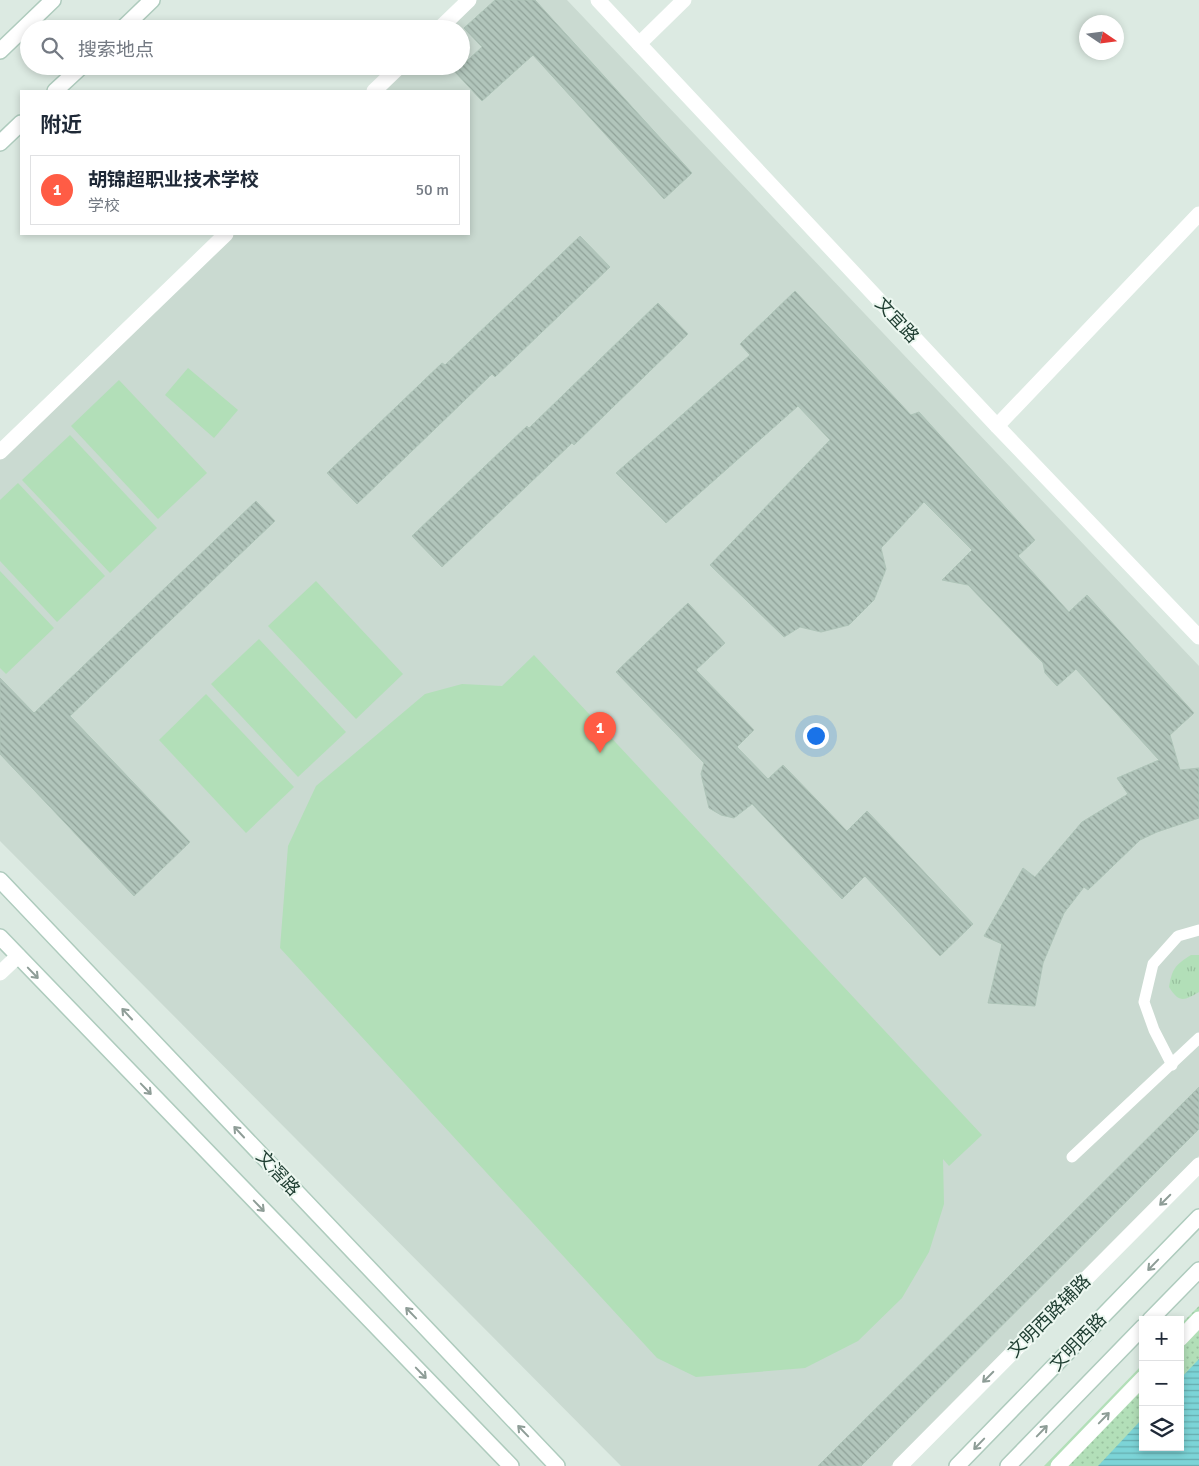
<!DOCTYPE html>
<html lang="zh">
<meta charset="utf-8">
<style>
:root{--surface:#fff;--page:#f6f6f7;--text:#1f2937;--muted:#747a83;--line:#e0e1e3;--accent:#ff5c45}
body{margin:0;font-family:Signika,"Noto Sans SC",sans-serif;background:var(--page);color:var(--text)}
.controls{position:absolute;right:15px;bottom:15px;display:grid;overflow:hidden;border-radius:0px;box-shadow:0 2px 8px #0003}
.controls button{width:45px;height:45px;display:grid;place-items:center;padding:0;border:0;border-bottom:1px solid var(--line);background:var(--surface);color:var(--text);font:25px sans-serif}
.compass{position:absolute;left:1079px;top:15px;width:45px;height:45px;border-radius:50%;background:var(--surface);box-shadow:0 2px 8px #0003;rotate:103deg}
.you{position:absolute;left:815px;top:735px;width:18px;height:18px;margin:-12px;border:4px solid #fff;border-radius:50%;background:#1a73e8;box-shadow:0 0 0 8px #1a73e833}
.badge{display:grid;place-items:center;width:32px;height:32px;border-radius:50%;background:var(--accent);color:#fff;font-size:16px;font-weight:700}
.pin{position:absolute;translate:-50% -41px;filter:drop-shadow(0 1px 2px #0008)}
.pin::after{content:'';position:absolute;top:26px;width:18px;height:15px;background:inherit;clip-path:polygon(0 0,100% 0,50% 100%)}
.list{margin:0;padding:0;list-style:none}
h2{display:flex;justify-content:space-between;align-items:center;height:65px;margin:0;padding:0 20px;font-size:21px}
h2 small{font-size:16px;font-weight:400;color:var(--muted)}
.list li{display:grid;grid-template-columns:32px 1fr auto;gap:15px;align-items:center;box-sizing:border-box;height:70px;margin:0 10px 10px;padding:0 10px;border:1px solid var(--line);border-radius:0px}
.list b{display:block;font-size:19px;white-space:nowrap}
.list p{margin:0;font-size:16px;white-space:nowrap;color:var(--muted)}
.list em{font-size:16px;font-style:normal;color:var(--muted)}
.icon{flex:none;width:28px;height:28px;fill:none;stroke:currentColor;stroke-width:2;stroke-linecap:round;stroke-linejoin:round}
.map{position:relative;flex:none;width:1199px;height:1466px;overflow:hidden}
.search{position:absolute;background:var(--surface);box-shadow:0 2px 8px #0003;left:20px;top:20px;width:450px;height:55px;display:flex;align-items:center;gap:12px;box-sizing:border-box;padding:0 18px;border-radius:28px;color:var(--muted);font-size:19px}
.panel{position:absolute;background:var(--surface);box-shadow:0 2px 8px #0003;left:20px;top:90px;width:450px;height:145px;border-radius:0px}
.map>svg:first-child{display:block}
</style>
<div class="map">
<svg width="1199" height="1466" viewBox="0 0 1199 1466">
<defs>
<pattern id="grass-tufts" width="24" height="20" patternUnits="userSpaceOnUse" patternTransform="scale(1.25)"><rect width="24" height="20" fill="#b2dfb8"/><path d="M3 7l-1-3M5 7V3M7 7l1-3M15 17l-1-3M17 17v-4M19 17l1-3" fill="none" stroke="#98c09e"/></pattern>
<pattern id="park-dots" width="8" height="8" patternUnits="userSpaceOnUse" patternTransform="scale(1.25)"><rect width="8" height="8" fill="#b2dfb8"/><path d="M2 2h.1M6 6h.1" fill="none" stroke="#98c09e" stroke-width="1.8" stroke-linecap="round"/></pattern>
<pattern id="water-rules" width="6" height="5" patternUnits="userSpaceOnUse" patternTransform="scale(1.25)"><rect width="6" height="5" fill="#7cd4d7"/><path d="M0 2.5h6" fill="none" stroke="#65adaf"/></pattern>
<pattern id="building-back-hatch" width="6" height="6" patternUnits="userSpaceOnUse" patternTransform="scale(1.25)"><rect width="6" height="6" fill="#b1c5bb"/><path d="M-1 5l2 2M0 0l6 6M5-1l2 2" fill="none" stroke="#8fa198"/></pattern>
</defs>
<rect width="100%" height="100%" fill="#dceae2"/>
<!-- built -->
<path fill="#cadad1" d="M 467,0 L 567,0 L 1199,666 L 1199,1156 L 891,1466 L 621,1466 L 0,841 L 0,459 L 229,234 L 469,234 L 469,91 L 374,91 L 400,66 L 461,66 L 461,29 L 438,29 Z"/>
<!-- grass -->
<path fill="url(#grass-tufts)" d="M 1191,955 L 1199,955 L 1199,992 C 1184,1001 1179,1003 1169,987 C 1172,969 1175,965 1191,955 Z"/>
<!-- park -->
<path fill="url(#park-dots)" d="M 1199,1306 L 1199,1466 L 1044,1466 L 1143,1364 L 1143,1447 L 1180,1447 L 1180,1325 Z"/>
<!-- garden -->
<g fill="#b2dfb8">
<path d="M 188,368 L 238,410 L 214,438 L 165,395 Z"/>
<path d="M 119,380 L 207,473 L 158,519 L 71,426 Z"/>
<path d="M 70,435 L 157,528 L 110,573 L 22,480 Z"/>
<path d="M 18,483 L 105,576 L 57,622 L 0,561 L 0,500 Z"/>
<path d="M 0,571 L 54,628 L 6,674 L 0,668 Z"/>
<path d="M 316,581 L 403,674 L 356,719 L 268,626 Z"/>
<path d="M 259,639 L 346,732 L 298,777 L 211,684 Z"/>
<path d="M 534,655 L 982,1135 L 949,1166 L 943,1159 L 944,1204 L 929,1252 L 902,1298 L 858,1341 L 805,1368 L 696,1377 L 657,1358 L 280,948 L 288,846 L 316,786 L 425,694 L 462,684 L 502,686 Z"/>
<path d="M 206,694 L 294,787 L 246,833 L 159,740 Z"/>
</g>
<!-- water -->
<path fill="url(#water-rules)" d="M 1199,1359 L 1199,1466 L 1098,1466 L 1143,1418 L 1143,1447 L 1180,1447 L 1180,1379 Z"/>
<!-- building -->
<g fill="url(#building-back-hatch)" stroke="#aec4b8">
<path d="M 495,0 L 535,0 L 692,173 L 664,199 L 533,55 L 482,101 L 455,72 L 482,47 L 464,28 Z"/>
<path d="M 580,236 L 610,267 L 495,377 L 492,374 L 357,504 L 327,473 L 442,363 L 445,365 Z"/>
<path d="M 795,291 L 911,415 L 919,412 L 1035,540 L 1018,556 L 1069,612 L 1087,595 L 1194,713 L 1170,735 L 1180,770 L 1199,768 L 1199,818 L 1157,832 L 1140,840 L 1088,890 L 1084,887 L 1064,913 L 1043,963 L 1035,1006 L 988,1003 L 1002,944 L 984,936 L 1023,868 L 1035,877 L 1082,822 L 1128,794 L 1117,778 L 1159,760 L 1076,669 L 1057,686 L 1045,673 L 1043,663 L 968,585 L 942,580 L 972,550 L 924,502 L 881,548 L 886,569 L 874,600 L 849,625 L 821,632 L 800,627 L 784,637 L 710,565 L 830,440 L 798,406 L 666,523 L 616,473 L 750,355 L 740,344 Z"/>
<path d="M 658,303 L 688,334 L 574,445 L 572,443 L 442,567 L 412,536 L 527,426 L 529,428 Z"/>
<path d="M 256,501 L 275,521 L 70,716 L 190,842 L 134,896 L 0,754 L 0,678 L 34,713 Z"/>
<path d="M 688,603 L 725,643 L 696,670 L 754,730 L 737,747 L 768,779 L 783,765 L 847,831 L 867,811 L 973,924 L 940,956 L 865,876 L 842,899 L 752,804 L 734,818 L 721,815 L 709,808 L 701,774 L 704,763 L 616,672 Z"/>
<path d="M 1199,1087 L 1199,1129 L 861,1466 L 818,1466 Z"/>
</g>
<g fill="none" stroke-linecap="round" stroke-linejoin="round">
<!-- secondary casing -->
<g stroke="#aecbbd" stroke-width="18">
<g id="secondary">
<path d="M 122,29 L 152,0"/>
<path d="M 0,51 L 53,0"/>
<path d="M 55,91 L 82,66"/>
<path d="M 0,143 L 21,123"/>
<path d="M 0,880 L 557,1466"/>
<path d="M 0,937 L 511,1466"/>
<path d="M 1150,1320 L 1199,1270"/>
<path d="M 957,1466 L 1199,1217"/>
<path d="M 1008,1466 L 1143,1327"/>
</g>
</g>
<!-- lane -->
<g stroke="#fff" stroke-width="11">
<path d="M 1172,1065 L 1154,1030 L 1144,1002 L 1153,964 L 1178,936 L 1199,930"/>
<path d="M 1072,1157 L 1199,1038"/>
</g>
<!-- street -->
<g stroke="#fff" stroke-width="15">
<path d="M 598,0 L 997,426 L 1199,637"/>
<path d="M 439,29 L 469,0"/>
<path d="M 639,44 L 684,0"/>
<path d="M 374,91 L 400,66"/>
<path d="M 997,426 L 1199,214"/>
<path d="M 0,452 L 226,234"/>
<path d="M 0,973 L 18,956"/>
<path d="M 1180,1339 L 1199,1319"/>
<path d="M 900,1466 L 1199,1165"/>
<path d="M 1058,1466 L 1143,1378"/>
</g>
<!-- secondary -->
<use href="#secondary" stroke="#fff" stroke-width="15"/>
</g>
<!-- one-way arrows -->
<defs><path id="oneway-shaft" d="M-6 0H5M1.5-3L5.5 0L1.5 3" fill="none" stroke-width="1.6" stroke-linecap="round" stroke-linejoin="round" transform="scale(1.25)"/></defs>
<g stroke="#8e9d97">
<use href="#oneway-shaft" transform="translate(33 973) rotate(46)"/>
<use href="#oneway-shaft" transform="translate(127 1014) rotate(-133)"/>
<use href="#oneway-shaft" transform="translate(146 1089) rotate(46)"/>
<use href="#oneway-shaft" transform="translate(239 1132) rotate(-133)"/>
<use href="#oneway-shaft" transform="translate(1165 1200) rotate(135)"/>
<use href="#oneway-shaft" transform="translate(259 1206) rotate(46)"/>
<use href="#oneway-shaft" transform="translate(1153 1265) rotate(134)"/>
<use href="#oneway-shaft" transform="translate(411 1313) rotate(-134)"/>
<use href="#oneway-shaft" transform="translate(421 1373) rotate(46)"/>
<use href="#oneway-shaft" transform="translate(988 1377) rotate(135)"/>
<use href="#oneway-shaft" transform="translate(1104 1418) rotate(-46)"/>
<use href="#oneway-shaft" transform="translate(523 1431) rotate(-134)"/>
<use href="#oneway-shaft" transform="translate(1042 1431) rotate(-46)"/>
<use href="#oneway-shaft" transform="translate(979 1444) rotate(134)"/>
</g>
<g text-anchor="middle" stroke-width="4" stroke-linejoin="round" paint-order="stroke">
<!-- street labels -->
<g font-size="18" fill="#1c3b2f" stroke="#ecf7f0">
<text transform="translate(897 320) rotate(47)" y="6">文宜路</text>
<text transform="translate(278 1173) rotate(47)" y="6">文滘路</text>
<text transform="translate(1049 1316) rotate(-45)" y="6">文明西路辅路</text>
<text transform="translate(1078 1342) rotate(-46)" y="6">文明西路</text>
</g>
</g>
</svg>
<div class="controls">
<button>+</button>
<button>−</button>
<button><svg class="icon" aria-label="layers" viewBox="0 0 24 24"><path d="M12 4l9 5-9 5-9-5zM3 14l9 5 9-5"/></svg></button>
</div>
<svg class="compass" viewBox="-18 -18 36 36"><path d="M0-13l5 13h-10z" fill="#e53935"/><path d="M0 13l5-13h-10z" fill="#747a83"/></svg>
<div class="you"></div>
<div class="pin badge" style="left:600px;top:753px">1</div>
<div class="search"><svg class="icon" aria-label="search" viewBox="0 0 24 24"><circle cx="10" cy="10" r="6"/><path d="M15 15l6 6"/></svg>搜索地点</div>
<section class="panel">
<h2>附近<small></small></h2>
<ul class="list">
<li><span class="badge">1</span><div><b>胡锦超职业技术学校</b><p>学校</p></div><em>50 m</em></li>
</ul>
</section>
</div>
